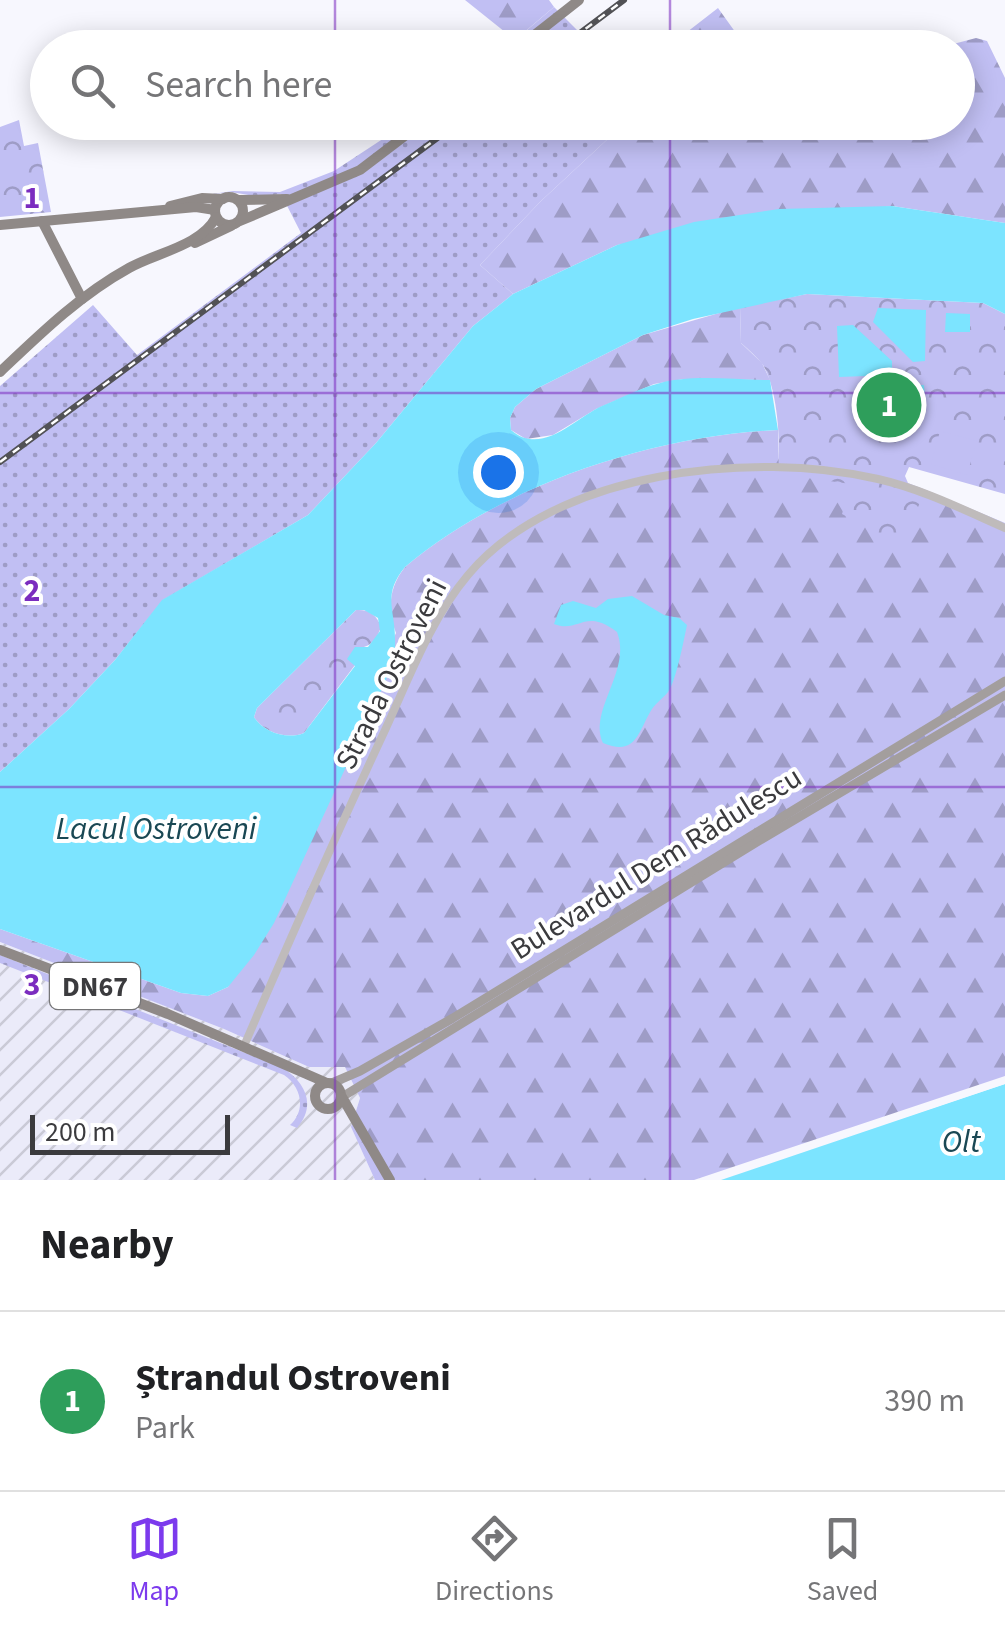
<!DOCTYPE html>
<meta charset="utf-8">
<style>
:root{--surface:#fff;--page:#f2f2f2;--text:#202124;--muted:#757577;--line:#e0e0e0;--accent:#7c3aed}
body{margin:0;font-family:"Source Sans 3",sans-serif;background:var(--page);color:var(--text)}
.scale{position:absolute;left:30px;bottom:25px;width:200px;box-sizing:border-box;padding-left:10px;border:5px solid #3b3b3e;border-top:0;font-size:28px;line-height:35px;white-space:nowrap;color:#3b3b3e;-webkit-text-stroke:8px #fff;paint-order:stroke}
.you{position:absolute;left:498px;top:472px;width:35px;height:35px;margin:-25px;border:8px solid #fff;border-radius:50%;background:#1a73e8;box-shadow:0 0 0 15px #1a73e833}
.badge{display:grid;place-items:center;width:65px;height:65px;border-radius:50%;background:var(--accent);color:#fff;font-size:32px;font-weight:700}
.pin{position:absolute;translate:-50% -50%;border:5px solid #fff;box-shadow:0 2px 10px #0006}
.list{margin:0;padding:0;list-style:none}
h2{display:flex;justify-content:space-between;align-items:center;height:130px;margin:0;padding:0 40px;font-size:42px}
h2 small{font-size:32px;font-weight:400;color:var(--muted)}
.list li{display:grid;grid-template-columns:65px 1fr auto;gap:30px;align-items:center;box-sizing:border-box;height:180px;padding:0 40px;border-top:2px solid var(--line)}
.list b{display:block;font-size:38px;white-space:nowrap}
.list p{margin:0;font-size:32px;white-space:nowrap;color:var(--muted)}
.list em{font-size:32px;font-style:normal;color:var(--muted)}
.icon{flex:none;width:55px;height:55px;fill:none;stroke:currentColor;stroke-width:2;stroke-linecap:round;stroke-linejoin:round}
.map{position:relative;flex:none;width:1005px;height:1180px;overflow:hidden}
.search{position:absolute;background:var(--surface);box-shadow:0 5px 25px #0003;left:30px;right:30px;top:30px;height:110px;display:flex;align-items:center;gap:25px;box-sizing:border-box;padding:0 35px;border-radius:55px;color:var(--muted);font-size:38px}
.sheet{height:310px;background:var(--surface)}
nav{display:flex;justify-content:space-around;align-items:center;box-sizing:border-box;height:140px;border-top:2px solid var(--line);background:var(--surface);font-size:28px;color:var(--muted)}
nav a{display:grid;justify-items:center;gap:5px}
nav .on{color:var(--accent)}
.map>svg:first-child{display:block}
</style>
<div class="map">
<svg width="1005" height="1180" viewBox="0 0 1005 1180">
<defs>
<pattern id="industrial-furrows" width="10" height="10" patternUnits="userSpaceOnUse" patternTransform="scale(2.5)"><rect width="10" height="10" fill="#ebebf9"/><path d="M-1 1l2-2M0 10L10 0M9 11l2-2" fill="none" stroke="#cacad6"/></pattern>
<pattern id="grass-dots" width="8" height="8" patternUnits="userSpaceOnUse" patternTransform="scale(2.5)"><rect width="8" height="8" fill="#c1bff3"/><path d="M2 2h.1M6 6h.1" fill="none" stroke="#9e9cc6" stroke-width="1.8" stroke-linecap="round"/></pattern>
<pattern id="forest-firs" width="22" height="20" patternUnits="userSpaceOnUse" patternTransform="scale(2.5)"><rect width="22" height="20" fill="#c1bff3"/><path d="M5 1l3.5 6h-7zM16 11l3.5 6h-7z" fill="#9e9cc6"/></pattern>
<pattern id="park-crowns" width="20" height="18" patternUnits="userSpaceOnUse" patternTransform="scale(2.5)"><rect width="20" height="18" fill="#c1bff3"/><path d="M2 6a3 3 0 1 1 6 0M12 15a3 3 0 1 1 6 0" fill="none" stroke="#9e9cc6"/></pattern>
</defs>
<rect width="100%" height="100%" fill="#f7f7fe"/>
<!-- industrial -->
<path fill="url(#industrial-furrows)" d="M 0,942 L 224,1029 L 309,1067 L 345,1067 L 360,1098 L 351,1127 L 375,1180 L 0,1180 Z"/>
<!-- grass -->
<g fill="url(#grass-dots)">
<path d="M 554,7 L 594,47 L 506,48 Z"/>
<path d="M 407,123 L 625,123 L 541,201 L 480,265 L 513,294 L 473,326 L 376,443 L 308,515 L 163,600 L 115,660 L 69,709 L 0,772 L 0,386 L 93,305 L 137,355 L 301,233 L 281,194 L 260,197 L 231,192 L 198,196 L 233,191 L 280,192 L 334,171 Z"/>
<path d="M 0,955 L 283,1068 C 305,1082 317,1105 297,1128 L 290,1125 C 306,1111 302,1087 284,1075 L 0,963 Z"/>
</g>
<!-- forest -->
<g fill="url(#forest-firs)">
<path d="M 465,0 L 549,0 L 554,7 L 515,40 Z"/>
<path d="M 718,8 L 746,47 L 666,47 L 669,46 Z"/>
<path d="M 976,38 L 987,41 L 1005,78 L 1005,223 L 892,206 L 617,245 L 513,294 L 480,265 L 541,201 L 625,123 L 958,122 L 958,48 L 942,47 Z"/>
<path d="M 740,307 L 741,343 L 762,363 L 770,380 L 684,379 L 654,384 L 596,409 L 553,435 L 526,439 L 511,430 L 510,418 L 515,407 L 536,389 L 643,335 Z"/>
<path d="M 778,430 L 779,466 L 921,499 L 926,490 L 1005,523 L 1005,1076 L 694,1180 L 375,1180 L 351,1127 L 360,1098 L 345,1067 L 309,1067 L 224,1029 L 0,942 L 0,929 L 181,993 L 208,996 L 228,987 L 396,633 C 387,610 389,587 405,567 C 503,485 650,436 778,430 Z"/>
</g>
<!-- park -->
<g fill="url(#park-crowns)">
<path d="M 19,120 L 24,146 L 38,143 L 51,212 L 0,217 L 0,127 Z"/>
<path d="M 807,294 L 983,303 L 1005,314 L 1005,494 L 909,467 L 905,476 L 908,483 L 926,490 L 904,537 L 883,536 L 842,514 L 851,484 L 778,474 C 781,445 778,390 763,365 C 757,357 749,350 741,343 L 740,307 Z"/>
<path d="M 356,610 C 369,609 377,615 381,627 C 376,641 371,646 357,649 L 355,665 L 304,733 C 287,740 263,732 254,717 L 257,708 Z"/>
</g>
<!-- garden -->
<path fill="#c1bff3" d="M 940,431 L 977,441 L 967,475 L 931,464 Z"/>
<!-- water -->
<g fill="#7ce4ff" fill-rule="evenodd">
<path d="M 892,206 L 1005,223 L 1005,314 L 983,303 L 807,294 L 693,319 L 643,335 L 536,389 L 515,407 L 510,418 L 511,430 C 542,457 575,418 602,406 C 619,399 636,390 653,385 C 689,373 732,380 770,380 L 778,430 C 650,436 503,485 405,567 C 382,595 395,609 395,639 C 396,654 391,666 386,680 L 274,923 L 254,955 L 228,987 L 208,996 L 181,993 L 0,929 L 0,772 L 69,709 L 115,660 L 162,600 L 308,515 L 376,443 L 473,326 L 513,294 L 617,245 L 694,222 L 779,209 ZM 356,610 L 364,610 L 378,618 L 380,631 L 368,647 L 355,647 L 347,659 L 355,666 L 304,733 C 287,740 263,732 254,717 L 257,708 Z"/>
<path d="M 878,308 L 926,310 L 925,361 L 913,362 L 873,322 Z"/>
<path d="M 946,313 L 970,314 L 970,332 L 945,332 Z"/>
<path d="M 853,325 L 892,361 L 892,375 L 839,377 L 837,326 Z"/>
<path d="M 924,385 L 925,399 L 888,440 L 874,440 L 873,388 Z"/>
<path d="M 632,596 L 664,615 L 679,618 L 687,625 C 684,639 676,682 668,692 C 663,698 657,702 652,709 C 638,731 637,757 603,743 C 588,710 632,671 617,632 C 584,607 579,634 554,624 L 561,605 L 573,601 L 596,608 L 608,599 Z"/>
<path d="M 1005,1084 L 1005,1180 L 721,1180 Z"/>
</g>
<!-- pier -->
<path fill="#f7f7fe" d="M 1005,1079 L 1005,1084 L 716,1180 L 720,1175 Z"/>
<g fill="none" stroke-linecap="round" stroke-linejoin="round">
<!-- tertiary -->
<path stroke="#bfbbbb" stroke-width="8" d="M 244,1046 C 290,939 337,833 386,728 C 410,676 431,619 468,575 C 556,470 753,450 878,479 C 922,489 964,510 1005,528"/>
<!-- secondary -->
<g stroke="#a39e9d" stroke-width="9">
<path d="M 332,1083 L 360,1071 L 453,1018 L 1005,681"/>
<path d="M 342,1097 L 757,842 L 1005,695"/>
</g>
<!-- primary -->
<g stroke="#8f8987" stroke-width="10">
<path d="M 518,48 L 579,0"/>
<circle cx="229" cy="211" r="14"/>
<path d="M 239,200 L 287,199"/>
<path d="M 170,206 L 202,198 L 223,199"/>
<path d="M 42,221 L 82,299"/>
<path d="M 240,221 L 360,170 L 423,122"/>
<path d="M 0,225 L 196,207 L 215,210"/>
<path d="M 195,243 L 231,226"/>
<path d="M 0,372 C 40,334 80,295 129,268 C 155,253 201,246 216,217"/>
<path d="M 0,950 L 168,1014 L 327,1083"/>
<circle cx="328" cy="1096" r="13"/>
<path d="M 342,1097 L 390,1180"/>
</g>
<!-- rail casing -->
<g stroke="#525256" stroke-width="6">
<g id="rail">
<path d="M 560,48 L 624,0"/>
<path d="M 0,462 L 459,122"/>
</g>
</g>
<!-- rail -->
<use href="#rail" stroke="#fff" stroke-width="2.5" stroke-dasharray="8" stroke-linecap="butt"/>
</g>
<!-- grid -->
<path fill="none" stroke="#7b2cbf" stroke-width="2.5" stroke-opacity="0.55" d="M 335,0 L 335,48M 670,0 L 670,48M 335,122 L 335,1180M 670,122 L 670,1180M 0,393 L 1005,393M 0,787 L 1005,787"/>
<g text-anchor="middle" stroke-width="8" stroke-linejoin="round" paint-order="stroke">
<!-- shield labels -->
<rect fill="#fff" stroke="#767678" stroke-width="2.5" x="50" y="963" width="90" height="46" rx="8"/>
<g font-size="28" font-weight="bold" fill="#3b3b3e">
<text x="95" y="996">DN67</text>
</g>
<!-- street labels -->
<g font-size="30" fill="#3b3b3e" stroke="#fff">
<text transform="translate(391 674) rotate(-63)" y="10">Strada Ostroveni</text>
<text transform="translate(656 863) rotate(-32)" y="10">Bulevardul Dem Rădulescu</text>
</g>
<!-- water labels -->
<g font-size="32" font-style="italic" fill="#1a4854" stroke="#fff">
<text x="156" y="839">Lacul Ostroveni</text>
<text x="961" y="1152">Olt</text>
</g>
</g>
<g font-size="32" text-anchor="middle" font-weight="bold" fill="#7b2cbf" stroke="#fff" stroke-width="8" stroke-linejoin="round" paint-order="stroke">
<text x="32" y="208">1</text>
<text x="32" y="601">2</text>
<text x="32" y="995">3</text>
</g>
</svg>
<div class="scale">200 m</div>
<div class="you"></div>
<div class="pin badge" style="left:889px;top:405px;background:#2e9e5b">1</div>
<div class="search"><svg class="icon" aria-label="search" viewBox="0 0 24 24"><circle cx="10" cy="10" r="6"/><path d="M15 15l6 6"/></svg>Search here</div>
</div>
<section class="sheet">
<h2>Nearby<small></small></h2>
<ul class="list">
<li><span class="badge" style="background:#2e9e5b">1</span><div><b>Ștrandul Ostroveni</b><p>Park</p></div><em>390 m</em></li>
</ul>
</section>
<nav>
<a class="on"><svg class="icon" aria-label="map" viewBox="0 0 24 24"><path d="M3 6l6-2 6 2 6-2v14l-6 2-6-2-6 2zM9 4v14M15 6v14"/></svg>Map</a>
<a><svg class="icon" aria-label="directions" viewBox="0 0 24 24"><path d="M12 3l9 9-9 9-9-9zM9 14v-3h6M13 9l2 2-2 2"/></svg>Directions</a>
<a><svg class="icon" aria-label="saved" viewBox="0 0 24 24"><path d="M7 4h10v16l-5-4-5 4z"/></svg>Saved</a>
</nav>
